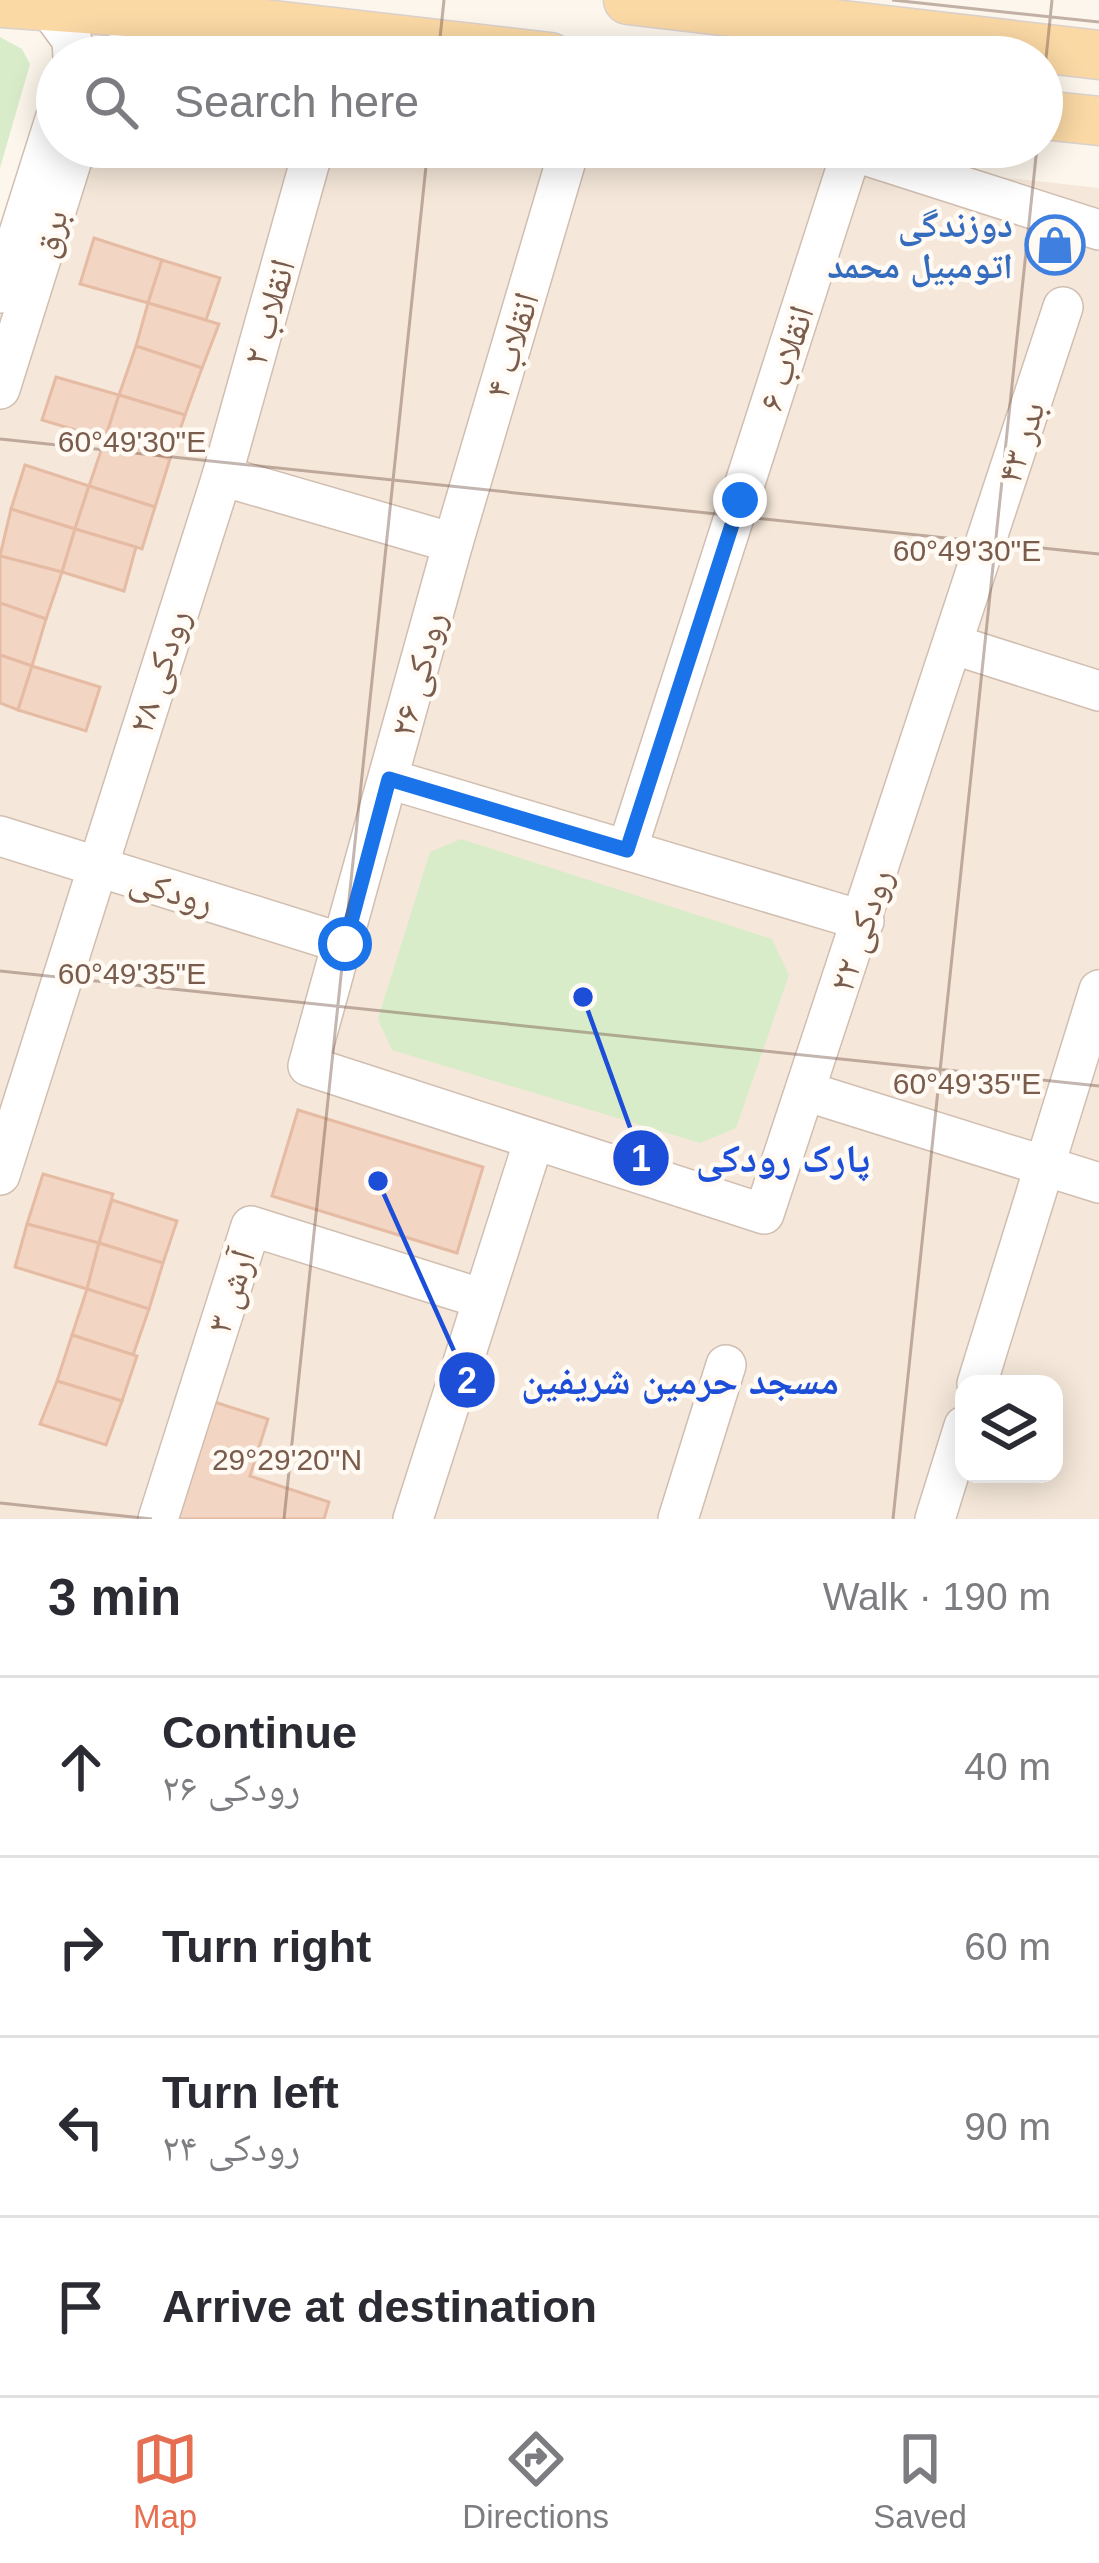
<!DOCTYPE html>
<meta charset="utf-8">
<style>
:root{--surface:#fff;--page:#f2f2f3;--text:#2b2b33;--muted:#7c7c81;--line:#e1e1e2;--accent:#e76f51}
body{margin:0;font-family:Arial,"Noto Naskh Arabic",sans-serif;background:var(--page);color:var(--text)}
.controls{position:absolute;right:36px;bottom:36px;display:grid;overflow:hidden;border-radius:24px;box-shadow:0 6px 30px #0003}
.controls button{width:108px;height:108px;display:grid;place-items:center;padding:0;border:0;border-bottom:3px solid var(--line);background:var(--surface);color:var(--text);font:60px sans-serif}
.stop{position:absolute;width:36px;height:36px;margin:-27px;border:9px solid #1a73e8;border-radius:50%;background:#fff}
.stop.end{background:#1a73e8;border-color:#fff;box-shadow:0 3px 12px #0008}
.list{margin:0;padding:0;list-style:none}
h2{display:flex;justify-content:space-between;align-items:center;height:156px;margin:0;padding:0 48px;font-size:51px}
h2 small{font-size:39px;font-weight:400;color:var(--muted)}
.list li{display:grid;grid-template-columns:78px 1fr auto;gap:36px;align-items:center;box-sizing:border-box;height:180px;padding:0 48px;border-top:3px solid var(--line)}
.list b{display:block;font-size:45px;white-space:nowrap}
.list p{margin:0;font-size:39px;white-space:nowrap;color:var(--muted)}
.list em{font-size:39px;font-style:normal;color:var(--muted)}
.icon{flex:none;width:66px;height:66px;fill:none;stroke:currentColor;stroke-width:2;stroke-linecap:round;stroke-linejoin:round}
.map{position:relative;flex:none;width:1099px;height:1519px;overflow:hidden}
.search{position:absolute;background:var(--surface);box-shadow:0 6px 30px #0003;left:36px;right:36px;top:36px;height:132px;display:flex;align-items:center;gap:30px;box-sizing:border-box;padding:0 42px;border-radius:66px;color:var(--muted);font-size:45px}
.sheet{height:876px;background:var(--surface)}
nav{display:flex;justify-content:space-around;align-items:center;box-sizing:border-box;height:168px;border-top:3px solid var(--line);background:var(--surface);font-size:33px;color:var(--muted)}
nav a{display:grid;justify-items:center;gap:6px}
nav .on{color:var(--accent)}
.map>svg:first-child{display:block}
</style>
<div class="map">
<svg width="1099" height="1519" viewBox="0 0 1099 1519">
<rect width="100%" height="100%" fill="#fdf6ec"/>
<!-- residential -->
<path fill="#f5e8da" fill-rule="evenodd" d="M 87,147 L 729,147 L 1099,188 L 1099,1519 L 0,1519 L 0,243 ZM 964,1384 L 1054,1384 L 1054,1474 L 964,1474 Z"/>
<!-- green -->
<g fill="#d8ecc9">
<path d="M 0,37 L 22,49 L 30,64 L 0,168 Z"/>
<path d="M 461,839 L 772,939 L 789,975 L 736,1128 L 700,1143 L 392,1050 L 378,1019 L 430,852 Z"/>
</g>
<!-- building -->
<g fill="#f3d5c3" stroke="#e6bba3" stroke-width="3">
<path d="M 94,238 L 162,260 L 148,303 L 80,284 Z"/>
<path d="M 162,260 L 220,278 L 206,320 L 148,303 Z"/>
<path d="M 148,303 L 219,324 L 202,368 L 136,346 Z"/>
<path d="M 136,346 L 202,368 L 185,415 L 119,395 Z"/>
<path d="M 56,377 L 119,395 L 105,439 L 42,420 Z"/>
<path d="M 119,395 L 185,415 L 170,459 L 105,439 Z"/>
<path d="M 105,439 L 170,459 L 155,507 L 89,486 Z"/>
<path d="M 25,465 L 89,486 L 75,529 L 11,509 Z"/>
<path d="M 89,486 L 155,507 L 142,549 L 75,529 Z"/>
<path d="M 11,509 L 75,529 L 62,572 L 0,556 Z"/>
<path d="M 75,529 L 136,547 L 124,591 L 62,572 Z"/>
<path d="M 0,556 L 62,572 L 46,619 L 0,603 Z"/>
<path d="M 0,603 L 46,619 L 32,666 L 0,655 Z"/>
<path d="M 0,655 L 32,666 L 18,710 L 0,703 Z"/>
<path d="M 32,666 L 100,687 L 86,731 L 18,710 Z"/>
<path d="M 298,1110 L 483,1167 L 457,1253 L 272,1196 Z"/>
<path d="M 43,1174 L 113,1194 L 99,1243 L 27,1224 Z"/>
<path d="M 112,1200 L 177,1221 L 163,1263 L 99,1243 Z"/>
<path d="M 27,1224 L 99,1243 L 87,1289 L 15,1267 Z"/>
<path d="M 99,1243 L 163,1263 L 149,1309 L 87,1289 Z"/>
<path d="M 87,1289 L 149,1309 L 133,1355 L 72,1335 Z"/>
<path d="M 72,1335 L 137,1356 L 122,1401 L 57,1381 Z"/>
<path d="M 57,1381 L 122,1401 L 106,1445 L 40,1424 Z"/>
<path d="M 208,1400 L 268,1419 L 250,1476 L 329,1502 L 324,1519 L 169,1519 Z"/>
</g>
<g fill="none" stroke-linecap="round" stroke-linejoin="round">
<!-- minor casing -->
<g stroke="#d1beb0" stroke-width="42">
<g id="minor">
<path d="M 47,6 L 72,40 L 73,57"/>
<path d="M 114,57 L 125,48 L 203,21"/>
<path d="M 570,147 L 453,543 L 308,1066 L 764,1214 L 1063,307"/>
<path d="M 852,151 L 1099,230"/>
<path d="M 0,293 L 57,113"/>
<path d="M 0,389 L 76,147"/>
<path d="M 222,476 L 453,543"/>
<path d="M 955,645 L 1099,691"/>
<path d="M 389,779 L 864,921"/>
<path d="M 0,836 L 345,944"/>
<path d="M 627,850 L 853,147"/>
<path d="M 805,1091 L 1099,1183"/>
<path d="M 0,1175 L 222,476 L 314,147"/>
<path d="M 977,1384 L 1099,990"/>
<path d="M 158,1519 L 251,1226 L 483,1299"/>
<path d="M 413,1519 L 534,1140"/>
<path d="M 678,1519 L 726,1365"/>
<path d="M 935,1519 L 964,1426"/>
</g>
</g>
<!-- major casing -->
<g stroke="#dad1cd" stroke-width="51">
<g id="major">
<path d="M 628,0 L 1099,55"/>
<path d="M 0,3 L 212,18 L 550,57"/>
<path d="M 1042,115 L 1099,121"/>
</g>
</g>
<!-- minor -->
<use href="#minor" stroke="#fff" stroke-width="39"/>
<!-- major -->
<use href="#major" stroke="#fbd9a5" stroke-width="48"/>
</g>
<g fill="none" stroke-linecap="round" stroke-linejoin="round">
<!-- route -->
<path stroke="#1a73e8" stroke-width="15" d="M 345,944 L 389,779 L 627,850 L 740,500"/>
</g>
<!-- ticks -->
<path fill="none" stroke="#7a5c4d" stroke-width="3" stroke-opacity="0.45" d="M 892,0 L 1099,22M 438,57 L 444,0M 1042,97 L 1052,0M 0,439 L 1099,554M 0,971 L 1099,1086M 0,1503 L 152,1519M 284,1519 L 428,147M 893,1519 L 1037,147"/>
<!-- icons -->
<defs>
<g id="shop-ring" transform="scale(3)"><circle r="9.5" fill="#fffaf3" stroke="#3f7fe0" stroke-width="1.5"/><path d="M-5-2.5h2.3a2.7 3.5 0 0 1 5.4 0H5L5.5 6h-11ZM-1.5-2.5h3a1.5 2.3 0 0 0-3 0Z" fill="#3f7fe0"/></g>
</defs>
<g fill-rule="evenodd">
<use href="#shop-ring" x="1055" y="245"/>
</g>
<g text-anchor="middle" stroke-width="9" stroke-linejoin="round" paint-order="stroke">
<!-- shop labels -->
<g font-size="36" font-weight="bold" fill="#366cbe" stroke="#fffaf3" text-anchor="end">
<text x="1013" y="237">دوزندگی<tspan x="1013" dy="41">اتومبیل محمد</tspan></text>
</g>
<!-- street labels -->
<g font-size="36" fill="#7a5c4d" stroke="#fffaf3">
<text transform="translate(49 233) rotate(-73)" y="13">برق</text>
<text transform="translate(268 312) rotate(-74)" y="13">انقلاب ۲</text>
<text transform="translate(511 345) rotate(-73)" y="13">انقلاب ۴</text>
<text transform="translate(785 358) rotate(-72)" y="13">انقلاب ۶</text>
<text transform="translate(1020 442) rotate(-72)" y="13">بدر ۴۳</text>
<text transform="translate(158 671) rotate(-72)" y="13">رودکی ۲۸</text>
<text transform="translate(417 674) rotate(-75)" y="13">رودکی ۲۶</text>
<text transform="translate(172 890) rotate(17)" y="13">رودکی</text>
<text transform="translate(860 930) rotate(-71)" y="13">رودکی ۲۲</text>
<text transform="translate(230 1291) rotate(-72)" y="13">آرش ۳</text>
</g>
</g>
<g font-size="30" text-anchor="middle" fill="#7a5c4d" stroke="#fffaf3" stroke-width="9" stroke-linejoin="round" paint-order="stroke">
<text x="132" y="452">60°49'30"E</text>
<text x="967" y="561">60°49'30"E</text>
<text x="132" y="984">60°49'35"E</text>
<text x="967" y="1094">60°49'35"E</text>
<text x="287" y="1470">29°29'20"N</text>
</g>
<!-- callouts -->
<path fill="none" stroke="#1d4ed8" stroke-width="4.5" d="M583 997L641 1158M378 1181L467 1380"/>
<g fill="#1d4ed8" stroke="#fffaf3" stroke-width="4.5">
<circle cx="583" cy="997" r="12"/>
<circle cx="378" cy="1181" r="12"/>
<circle cx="641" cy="1158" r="30"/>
<circle cx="467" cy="1380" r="30"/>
</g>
<g font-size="36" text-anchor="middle" font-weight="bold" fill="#fff">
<text x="641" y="1171">1</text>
<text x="467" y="1393">2</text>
</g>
<g font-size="39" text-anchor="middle" font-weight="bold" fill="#1d4ed8" stroke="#fffaf3" stroke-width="9" stroke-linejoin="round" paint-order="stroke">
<text x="783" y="1172">پارک رودکی</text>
<text x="680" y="1394">مسجد حرمین شریفین</text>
</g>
</svg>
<div class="controls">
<button><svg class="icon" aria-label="layers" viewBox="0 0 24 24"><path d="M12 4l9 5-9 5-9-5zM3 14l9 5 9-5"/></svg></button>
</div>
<div class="stop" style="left:345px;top:944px"></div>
<div class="stop end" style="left:740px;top:500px"></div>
<div class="search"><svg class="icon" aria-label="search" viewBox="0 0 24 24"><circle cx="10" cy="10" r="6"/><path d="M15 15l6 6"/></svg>Search here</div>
</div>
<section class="sheet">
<h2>3 min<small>Walk · 190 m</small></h2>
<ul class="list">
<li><svg class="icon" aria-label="ahead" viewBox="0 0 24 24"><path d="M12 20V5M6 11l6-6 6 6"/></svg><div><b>Continue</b><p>رودکی ۲۶</p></div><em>40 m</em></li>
<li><svg class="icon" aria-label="right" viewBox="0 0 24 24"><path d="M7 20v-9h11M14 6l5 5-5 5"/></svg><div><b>Turn right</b></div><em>60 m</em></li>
<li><svg class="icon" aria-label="left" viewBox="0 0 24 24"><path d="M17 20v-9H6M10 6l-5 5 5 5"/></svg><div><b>Turn left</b><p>رودکی ۲۴</p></div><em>90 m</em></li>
<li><svg class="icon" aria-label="arrive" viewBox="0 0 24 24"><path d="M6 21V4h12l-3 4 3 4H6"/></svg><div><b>Arrive at destination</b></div></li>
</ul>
</section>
<nav>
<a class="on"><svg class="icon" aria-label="map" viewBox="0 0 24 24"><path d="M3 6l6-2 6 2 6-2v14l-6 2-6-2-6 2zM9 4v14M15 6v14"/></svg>Map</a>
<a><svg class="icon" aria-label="directions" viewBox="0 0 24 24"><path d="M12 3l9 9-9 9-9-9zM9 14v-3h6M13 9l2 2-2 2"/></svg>Directions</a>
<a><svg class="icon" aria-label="saved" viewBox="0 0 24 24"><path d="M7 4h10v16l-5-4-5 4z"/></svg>Saved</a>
</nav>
